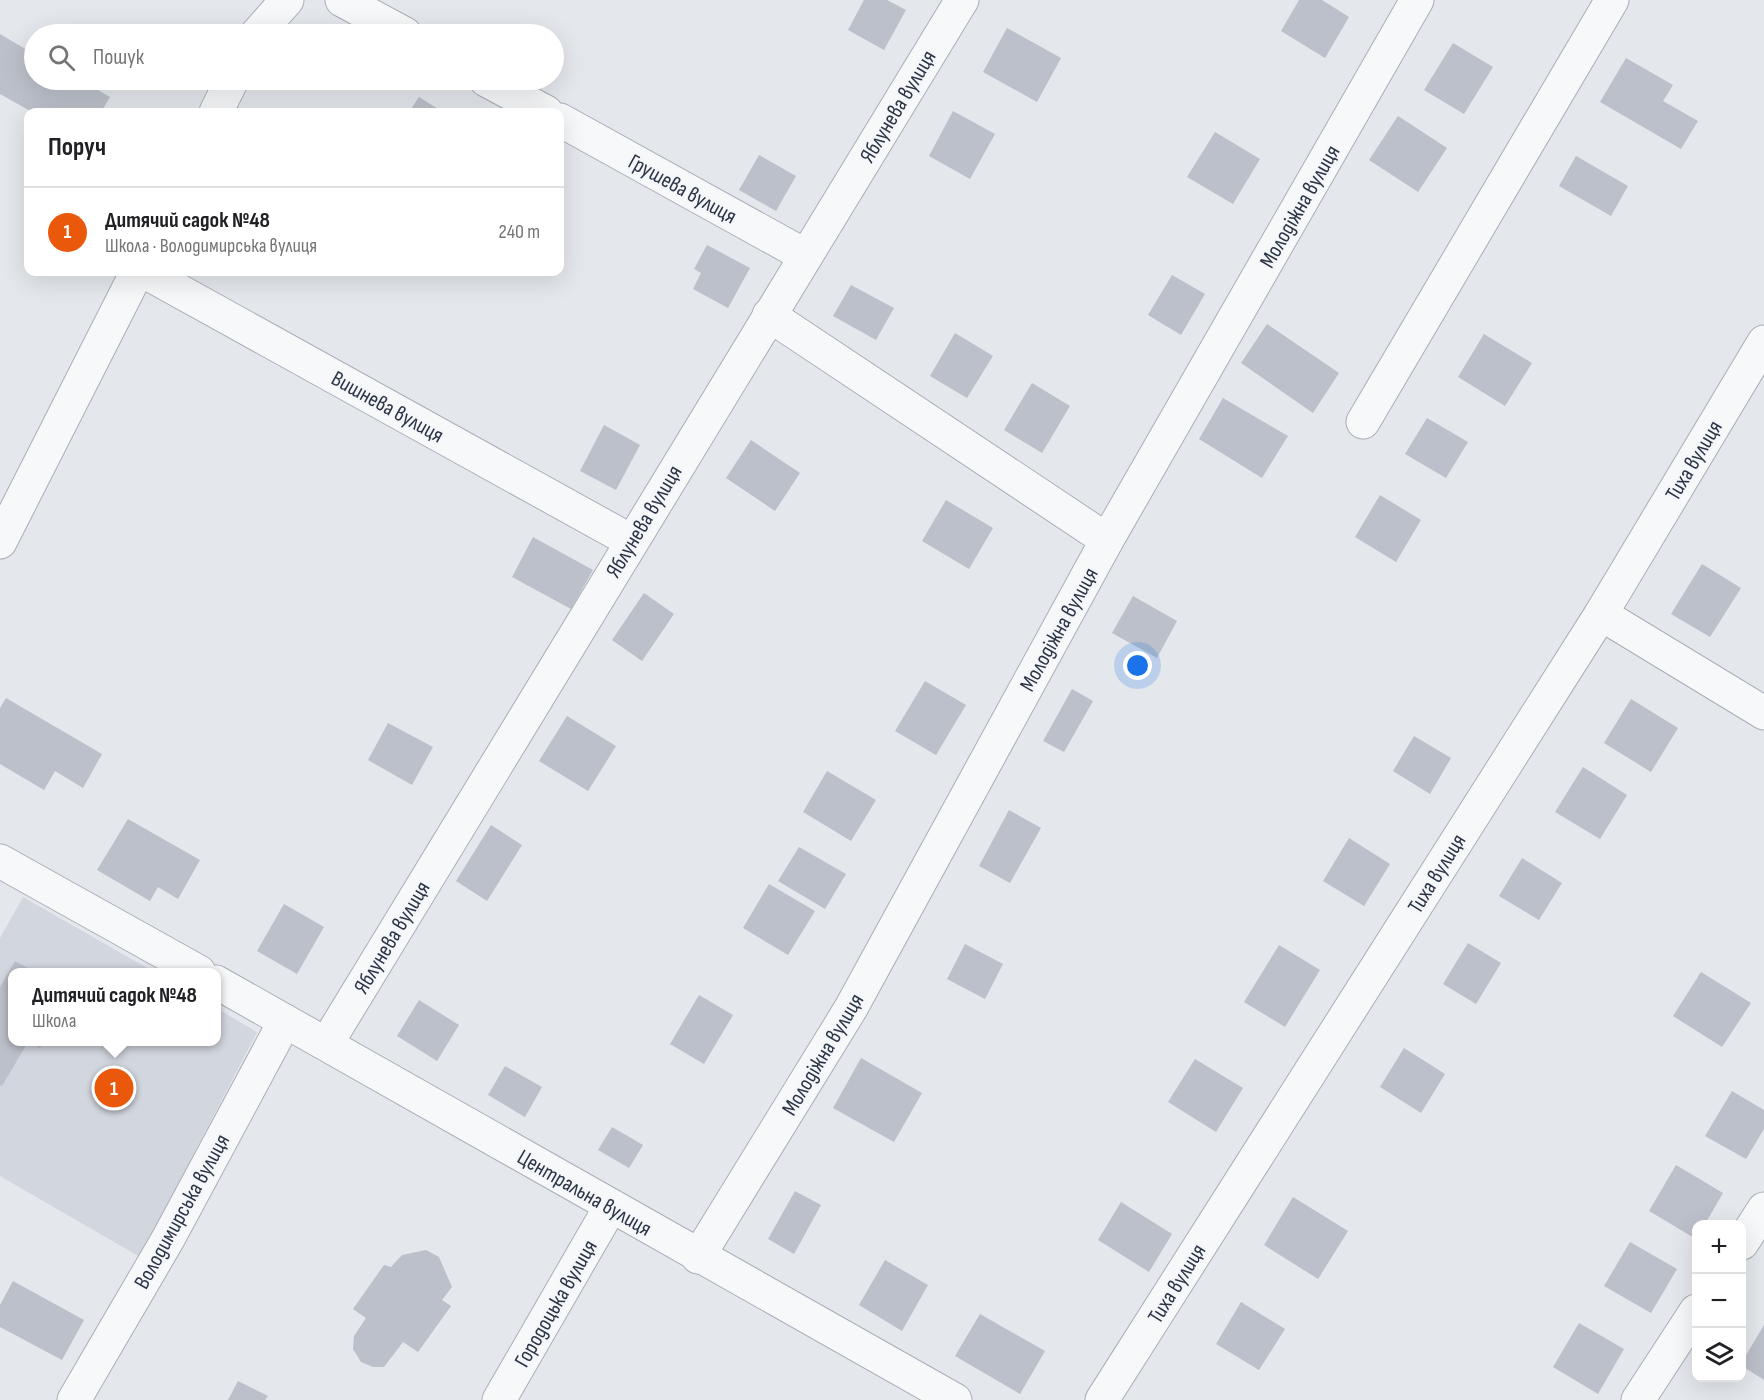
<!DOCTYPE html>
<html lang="uk">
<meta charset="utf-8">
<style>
:root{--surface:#fff;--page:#f2f2f2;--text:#202124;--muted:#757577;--line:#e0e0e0;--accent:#ea580c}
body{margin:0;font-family:"Sofia Sans Condensed",sans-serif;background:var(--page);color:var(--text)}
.controls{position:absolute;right:18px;bottom:18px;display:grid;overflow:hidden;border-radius:12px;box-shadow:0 6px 24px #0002}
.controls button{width:54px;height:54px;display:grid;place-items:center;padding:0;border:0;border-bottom:2px solid var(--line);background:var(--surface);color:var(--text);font:30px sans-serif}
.you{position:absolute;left:1138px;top:666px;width:21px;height:21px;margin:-15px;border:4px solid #fff;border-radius:50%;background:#1a73e8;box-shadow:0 0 0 9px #1a73e833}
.badge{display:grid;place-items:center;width:39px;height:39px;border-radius:50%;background:var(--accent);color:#fff;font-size:20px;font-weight:700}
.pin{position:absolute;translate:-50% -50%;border:3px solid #fff;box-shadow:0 2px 6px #0006}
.popup{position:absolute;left:8px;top:968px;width:213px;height:78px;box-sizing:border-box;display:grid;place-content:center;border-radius:12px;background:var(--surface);filter:drop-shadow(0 2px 4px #0005);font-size:20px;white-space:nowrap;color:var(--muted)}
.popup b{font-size:22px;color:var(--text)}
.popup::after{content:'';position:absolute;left:50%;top:100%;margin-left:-12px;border:12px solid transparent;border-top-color:var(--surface)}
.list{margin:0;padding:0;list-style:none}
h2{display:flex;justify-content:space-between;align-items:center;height:78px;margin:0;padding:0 24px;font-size:26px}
h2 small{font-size:20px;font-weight:400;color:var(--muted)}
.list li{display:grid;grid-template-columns:39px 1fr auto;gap:18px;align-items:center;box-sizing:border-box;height:90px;padding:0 24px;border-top:2px solid var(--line)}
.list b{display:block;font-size:22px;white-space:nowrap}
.list p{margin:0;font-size:20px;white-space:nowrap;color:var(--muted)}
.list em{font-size:20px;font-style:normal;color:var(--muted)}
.icon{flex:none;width:33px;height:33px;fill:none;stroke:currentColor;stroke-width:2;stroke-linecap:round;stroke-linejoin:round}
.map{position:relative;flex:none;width:1764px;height:1400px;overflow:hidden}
.search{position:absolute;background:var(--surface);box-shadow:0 6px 24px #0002;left:24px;top:24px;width:540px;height:66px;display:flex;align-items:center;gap:15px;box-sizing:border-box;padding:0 21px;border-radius:33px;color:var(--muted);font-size:22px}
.panel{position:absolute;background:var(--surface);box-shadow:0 6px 24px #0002;left:24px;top:108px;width:540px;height:168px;border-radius:12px}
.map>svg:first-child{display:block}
</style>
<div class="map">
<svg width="1764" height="1400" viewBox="0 0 1764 1400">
<rect width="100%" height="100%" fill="#e4e7ec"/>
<!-- built -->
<path fill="#d2d6de" d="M 23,897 L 154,972 L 12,972 L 12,1042 L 216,1042 L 216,1008 L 257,1032 L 140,1257 L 0,1176 L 0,938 Z"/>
<!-- building -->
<g fill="#bbc0ca">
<path d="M 864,0 L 887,0 L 906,10 L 884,50 L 848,30 Z"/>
<path d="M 1299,0 L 1322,0 L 1349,17 L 1325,58 L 1281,31 Z"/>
<path d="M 1007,28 L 1061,58 L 1037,102 L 983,72 Z"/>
<path d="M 0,34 L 34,54 L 34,80 L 80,80 L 110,97 L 101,112 L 32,112 L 0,94 Z"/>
<path d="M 1453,43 L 1493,67 L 1464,114 L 1424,90 Z"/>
<path d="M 1626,58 L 1673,85 L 1663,101 L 1698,121 L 1681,149 L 1600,102 Z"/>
<path d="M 419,97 L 443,112 L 409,112 Z"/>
<path d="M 953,111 L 995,134 L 970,179 L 929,156 Z"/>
<path d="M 1398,116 L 1447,148 L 1418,192 L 1369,160 Z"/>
<path d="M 1215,132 L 1260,159 L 1233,204 L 1187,177 Z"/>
<path d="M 759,155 L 796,176 L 776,211 L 739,190 Z"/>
<path d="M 1576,156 L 1628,186 L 1611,216 L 1559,186 Z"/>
<path d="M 707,245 L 750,268 L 728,308 L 693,289 L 701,273 L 694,269 Z"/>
<path d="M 1172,275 L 1205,294 L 1181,335 L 1148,315 Z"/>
<path d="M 851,285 L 894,308 L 876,340 L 833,316 Z"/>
<path d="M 1267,324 L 1339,373 L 1313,413 L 1241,363 Z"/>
<path d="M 955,333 L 993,356 L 967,398 L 930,376 Z"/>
<path d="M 1484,334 L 1532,363 L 1505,406 L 1458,377 Z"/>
<path d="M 1032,383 L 1070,406 L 1042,453 L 1004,430 Z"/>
<path d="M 1223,398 L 1288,436 L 1262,478 L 1199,439 Z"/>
<path d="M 1427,418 L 1468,442 L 1446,478 L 1405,454 Z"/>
<path d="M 604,425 L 640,445 L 616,490 L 580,471 Z"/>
<path d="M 751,440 L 800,473 L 775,511 L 726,478 Z"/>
<path d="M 1380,495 L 1421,520 L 1396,562 L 1355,537 Z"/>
<path d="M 946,500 L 993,528 L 969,569 L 922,541 Z"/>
<path d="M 533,537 L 593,570 L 571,609 L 512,577 Z"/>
<path d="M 1702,564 L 1741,588 L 1710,637 L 1671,614 Z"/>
<path d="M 644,593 L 674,614 L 642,661 L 612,640 Z"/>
<path d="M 1133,596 L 1177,621 L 1157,658 L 1112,633 Z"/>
<path d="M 925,681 L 966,705 L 936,755 L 895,731 Z"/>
<path d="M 1072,689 L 1093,701 L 1064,752 L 1043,741 Z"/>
<path d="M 6,698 L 102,754 L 83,788 L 55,771 L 44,790 L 0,764 L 0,708 Z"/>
<path d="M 1631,699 L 1678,728 L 1651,772 L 1604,743 Z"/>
<path d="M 567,716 L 616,746 L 588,791 L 539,761 Z"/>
<path d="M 388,723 L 433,747 L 412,785 L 368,760 Z"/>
<path d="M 1414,736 L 1451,758 L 1430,794 L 1393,771 Z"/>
<path d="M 1583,767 L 1627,795 L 1600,839 L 1555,812 Z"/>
<path d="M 827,771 L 876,800 L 851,841 L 803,812 Z"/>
<path d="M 1009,810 L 1041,828 L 1010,883 L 979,866 Z"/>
<path d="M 128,819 L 200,860 L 178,899 L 158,887 L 150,901 L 97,870 Z"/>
<path d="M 491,825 L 522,845 L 487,901 L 456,881 Z"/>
<path d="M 1349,838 L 1390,864 L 1364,906 L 1323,881 Z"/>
<path d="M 799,847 L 846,874 L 825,909 L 778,881 Z"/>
<path d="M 1522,858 L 1562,883 L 1539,920 L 1499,896 Z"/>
<path d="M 769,884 L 815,911 L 788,955 L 743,928 Z"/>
<path d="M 284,904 L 324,927 L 297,974 L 257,951 Z"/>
<path d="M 1468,943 L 1501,963 L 1476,1004 L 1443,984 Z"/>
<path d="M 965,944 L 1003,964 L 985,999 L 947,979 Z"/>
<path d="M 1279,945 L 1320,970 L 1285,1027 L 1244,1002 Z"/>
<path d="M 15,961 L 35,972 L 12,972 L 12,1042 L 43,1042 L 40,1048 L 28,1042 L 2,1086 L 0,1085 L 0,987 Z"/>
<path d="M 1701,972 L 1751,1003 L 1722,1047 L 1673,1016 Z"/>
<path d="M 699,995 L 733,1015 L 704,1064 L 670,1044 Z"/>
<path d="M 419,1000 L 459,1025 L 437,1061 L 397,1036 Z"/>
<path d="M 1404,1048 L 1445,1074 L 1421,1113 L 1380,1087 Z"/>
<path d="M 861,1058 L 922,1093 L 894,1142 L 833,1108 Z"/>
<path d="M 1195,1059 L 1243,1088 L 1216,1132 L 1168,1102 Z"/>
<path d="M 505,1066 L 542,1087 L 525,1117 L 488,1095 Z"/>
<path d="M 1732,1091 L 1764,1110 L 1764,1129 L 1746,1159 L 1705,1136 Z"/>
<path d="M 612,1127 L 643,1145 L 629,1168 L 598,1150 Z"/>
<path d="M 1676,1165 L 1723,1193 L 1705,1224 L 1696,1224 L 1696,1239 L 1649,1211 Z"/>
<path d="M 795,1191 L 821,1205 L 794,1254 L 768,1239 Z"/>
<path d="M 1293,1197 L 1348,1231 L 1318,1279 L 1264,1245 Z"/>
<path d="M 1121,1202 L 1172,1234 L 1149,1272 L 1098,1240 Z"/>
<path d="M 1630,1242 L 1677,1269 L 1651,1313 L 1604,1286 Z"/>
<path d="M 426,1250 L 439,1257 L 452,1287 L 442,1300 L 451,1306 L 418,1352 L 403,1342 L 384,1367 L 373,1367 L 361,1362 L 353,1349 L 354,1336 L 366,1318 L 353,1309 L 384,1265 L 391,1267 L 402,1255 Z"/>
<path d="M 885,1260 L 928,1285 L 902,1331 L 859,1305 Z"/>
<path d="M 13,1281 L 84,1320 L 62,1360 L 0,1327 L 0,1305 Z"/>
<path d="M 1241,1302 L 1285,1329 L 1259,1370 L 1216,1344 Z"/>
<path d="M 980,1314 L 1045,1351 L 1020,1394 L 955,1356 Z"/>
<path d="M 1579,1323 L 1624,1349 L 1598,1394 L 1553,1367 Z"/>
<path d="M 1764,1325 L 1764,1380 L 1742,1366 L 1742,1362 Z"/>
<path d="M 238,1381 L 268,1396 L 265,1400 L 228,1400 Z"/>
</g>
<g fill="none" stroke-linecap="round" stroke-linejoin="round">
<!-- minor casing -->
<g stroke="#a9aeb7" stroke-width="35">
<g id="minor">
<path d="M 342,0 L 405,34"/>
<path d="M 257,34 L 287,0"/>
<path d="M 486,80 L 546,112"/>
<path d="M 216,112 L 232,80"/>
<path d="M 560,120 L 806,256"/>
<path d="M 145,272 L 631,541"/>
<path d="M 769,315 L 1107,540"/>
<path d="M 1363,422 L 1612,0"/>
<path d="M 0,542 L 137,272"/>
<path d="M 1601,614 L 1764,713"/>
<path d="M 0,861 L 199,972"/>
<path d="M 216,982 C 463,1120 708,1262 955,1400"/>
<path d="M 327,1043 L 962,0"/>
<path d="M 1742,1243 L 1764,1209"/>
<path d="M 698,1257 L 851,1008 L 1107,540 L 1417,0"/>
<path d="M 74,1400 L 168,1239 L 285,1021"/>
<path d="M 499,1400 L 611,1206"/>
<path d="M 1102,1400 L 1601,614 L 1764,342"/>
<path d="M 1638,1400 L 1696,1311"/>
</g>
</g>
<!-- minor -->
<use href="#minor" stroke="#f7f8fa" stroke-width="33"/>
</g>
<g text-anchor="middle" stroke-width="5" stroke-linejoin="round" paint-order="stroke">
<!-- street labels -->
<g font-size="22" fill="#2b3445" stroke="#f4f6f9">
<text transform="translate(897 106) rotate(-59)" y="8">Яблунева вулиця</text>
<text transform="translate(683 188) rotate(29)" y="8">Грушева вулиця</text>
<text transform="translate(1299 206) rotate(-60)" y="8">Молодіжна вулиця</text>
<text transform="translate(388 406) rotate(29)" y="8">Вишнева вулиця</text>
<text transform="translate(1693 460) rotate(-59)" y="8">Тиха вулиця</text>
<text transform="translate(643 521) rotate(-59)" y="8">Яблунева вулиця</text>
<text transform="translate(1058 629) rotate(-61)" y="8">Молодіжна вулиця</text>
<text transform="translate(1436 873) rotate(-58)" y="8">Тиха вулиця</text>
<text transform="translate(391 937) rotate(-59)" y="8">Яблунева вулиця</text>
<text transform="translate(822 1054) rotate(-59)" y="8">Молодіжна вулиця</text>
<text transform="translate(585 1192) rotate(30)" y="8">Центральна вулиця</text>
<text transform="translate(181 1211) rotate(-61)" y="8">Володимирська вулиця</text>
<text transform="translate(1176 1283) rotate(-58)" y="8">Тиха вулиця</text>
<text transform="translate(555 1303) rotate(-60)" y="8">Городоцька вулиця</text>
</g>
</g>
</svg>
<div class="controls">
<button>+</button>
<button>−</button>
<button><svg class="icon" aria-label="layers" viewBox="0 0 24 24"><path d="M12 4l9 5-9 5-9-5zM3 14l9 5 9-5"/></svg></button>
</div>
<div class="you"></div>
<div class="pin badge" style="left:114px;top:1088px">1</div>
<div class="popup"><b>Дитячий садок №48</b>Школа</div>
<div class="search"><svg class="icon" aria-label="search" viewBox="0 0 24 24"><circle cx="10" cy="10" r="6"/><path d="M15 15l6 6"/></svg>Пошук</div>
<section class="panel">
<h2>Поруч<small></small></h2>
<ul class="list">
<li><span class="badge">1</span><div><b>Дитячий садок №48</b><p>Школа · Володимирська вулиця</p></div><em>240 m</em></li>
</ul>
</section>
</div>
